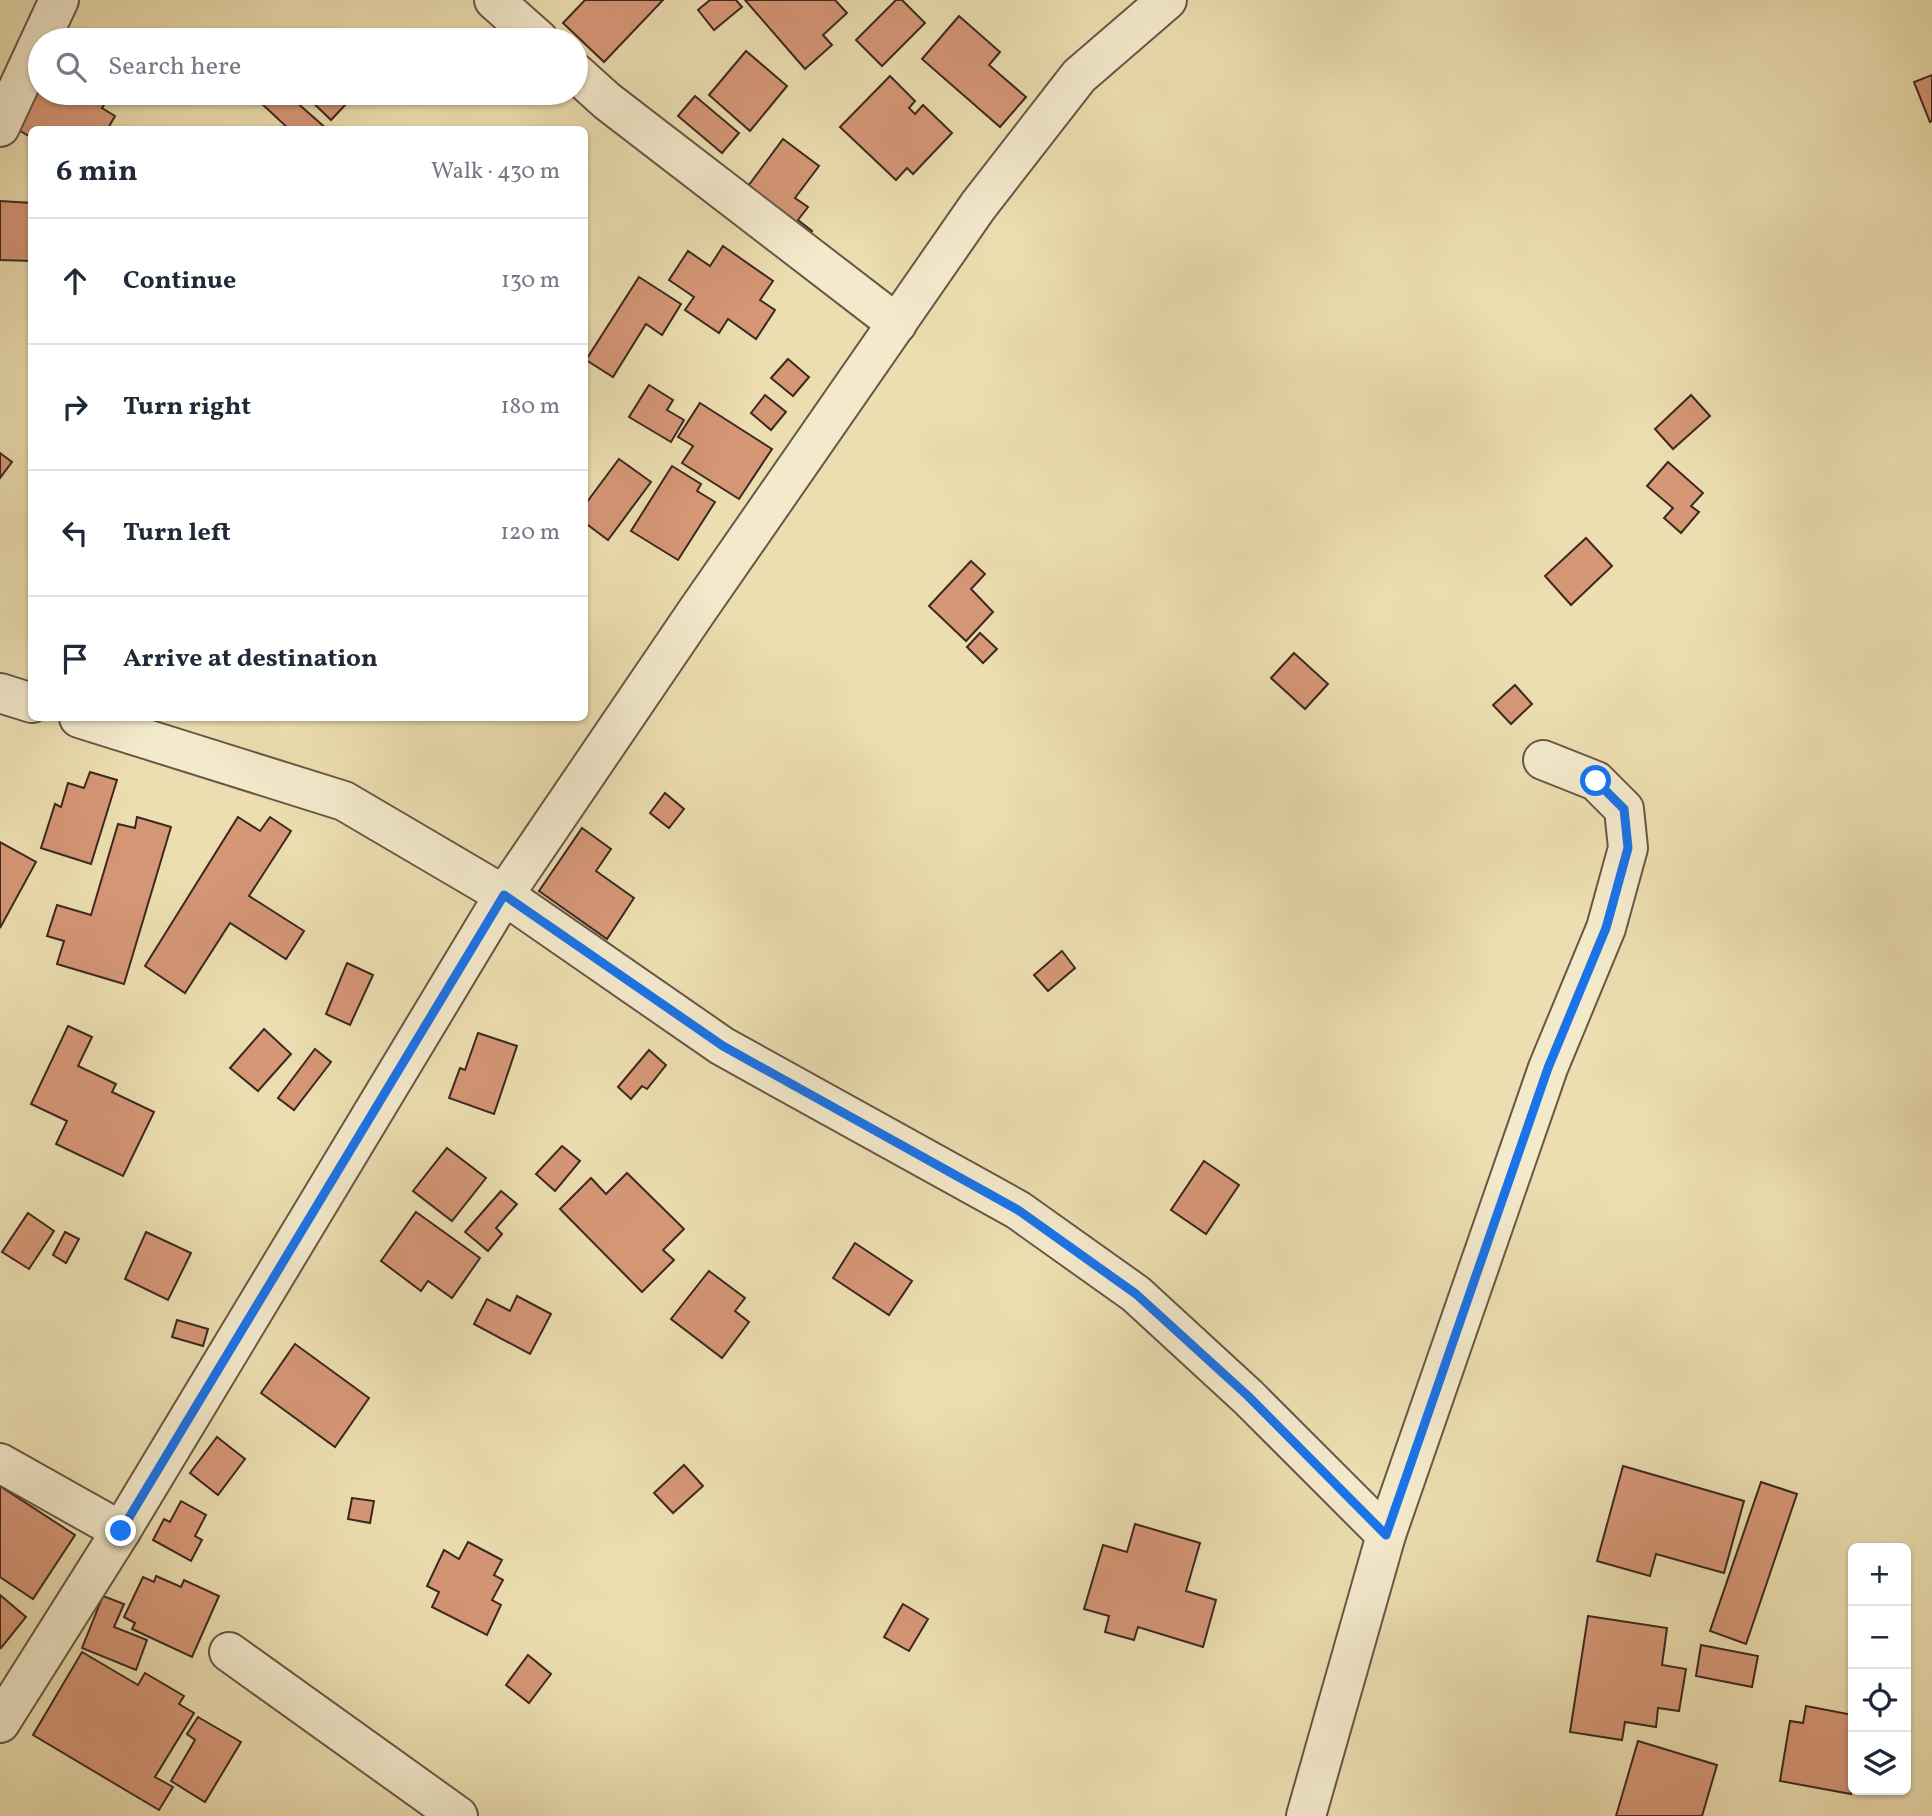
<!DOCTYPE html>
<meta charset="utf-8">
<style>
:root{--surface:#fff;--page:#f2f2f3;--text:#1f2937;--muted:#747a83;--line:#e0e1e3}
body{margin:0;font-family:Vollkorn,serif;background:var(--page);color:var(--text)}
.controls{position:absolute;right:21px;bottom:21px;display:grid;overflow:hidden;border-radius:10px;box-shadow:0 2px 5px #0004}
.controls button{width:63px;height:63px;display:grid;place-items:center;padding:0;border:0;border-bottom:2px solid var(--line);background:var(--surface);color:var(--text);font:35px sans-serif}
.stop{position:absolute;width:21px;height:21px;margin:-16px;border:5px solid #1a73e8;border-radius:50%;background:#fff}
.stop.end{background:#1a73e8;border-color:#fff;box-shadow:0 2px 7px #0008}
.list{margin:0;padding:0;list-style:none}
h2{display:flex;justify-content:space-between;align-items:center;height:91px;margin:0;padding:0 28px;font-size:30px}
h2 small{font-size:23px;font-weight:400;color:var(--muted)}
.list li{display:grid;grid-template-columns:46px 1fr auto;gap:21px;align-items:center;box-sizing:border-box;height:126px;padding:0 28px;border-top:2px solid var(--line)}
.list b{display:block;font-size:26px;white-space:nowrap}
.list em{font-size:23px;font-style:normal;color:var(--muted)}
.icon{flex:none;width:38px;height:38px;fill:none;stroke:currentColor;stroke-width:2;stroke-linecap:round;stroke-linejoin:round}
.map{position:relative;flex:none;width:1932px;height:1816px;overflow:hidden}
.search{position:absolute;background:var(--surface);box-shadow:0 2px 5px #0004;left:28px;top:28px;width:560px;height:77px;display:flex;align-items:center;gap:18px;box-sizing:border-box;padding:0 24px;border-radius:38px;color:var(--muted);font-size:26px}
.panel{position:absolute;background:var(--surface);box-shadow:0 2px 5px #0004;left:28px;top:126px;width:560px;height:595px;border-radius:10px}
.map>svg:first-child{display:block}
</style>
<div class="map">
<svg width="1932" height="1816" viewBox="0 0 1932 1816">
<rect width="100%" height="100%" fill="#ecdeb0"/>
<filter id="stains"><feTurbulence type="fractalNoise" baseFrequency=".00286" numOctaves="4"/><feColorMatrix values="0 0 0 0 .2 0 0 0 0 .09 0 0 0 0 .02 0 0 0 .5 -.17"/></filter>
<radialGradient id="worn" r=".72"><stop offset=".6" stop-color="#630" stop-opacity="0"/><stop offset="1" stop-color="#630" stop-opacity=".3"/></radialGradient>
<!-- building -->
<g fill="#d69777" stroke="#3c2822" stroke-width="2">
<path d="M 585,0 L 663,0 L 604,62 L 563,23 Z"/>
<path d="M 710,0 L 736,0 L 742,7 L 714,30 L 698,10 Z"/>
<path d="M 745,0 L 835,0 L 847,13 L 823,35 L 832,45 L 805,69 Z"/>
<path d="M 896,0 L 902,0 L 925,23 L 882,66 L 856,40 Z"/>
<path d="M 959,16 L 1000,52 L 989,65 L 1026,97 L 1000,127 L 922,59 Z"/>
<path d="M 746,51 L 787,86 L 750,131 L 709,95 Z"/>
<path d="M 1932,75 L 1932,121 L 1930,122 L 1914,82 Z"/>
<path d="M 890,76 L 915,101 L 909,108 L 915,114 L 923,105 L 952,133 L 913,174 L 907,168 L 896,180 L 840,127 Z"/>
<path d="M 40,79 L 40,93 L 111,94 L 102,108 L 115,116 L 107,130 L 32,130 L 32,138 L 12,126 Z"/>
<path d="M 272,93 L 286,93 L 328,130 L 290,130 L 262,104 Z"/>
<path d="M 303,93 L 339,93 L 348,102 L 331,120 Z"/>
<path d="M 695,96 L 739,133 L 722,153 L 678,116 Z"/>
<path d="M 783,139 L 819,166 L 795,198 L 808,207 L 798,220 L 812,231 L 802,244 L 746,189 Z"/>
<path d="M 0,201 L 32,203 L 32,261 L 0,260 Z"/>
<path d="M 723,246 L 773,281 L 760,300 L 775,310 L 756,339 L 728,319 L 719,333 L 685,310 L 694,297 L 669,280 L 688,251 L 710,266 Z"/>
<path d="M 639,277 L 681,304 L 662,335 L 646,324 L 613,377 L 586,360 Z"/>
<path d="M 788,359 L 809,377 L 793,396 L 771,378 Z"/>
<path d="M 649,385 L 673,400 L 667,410 L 684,420 L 671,442 L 629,417 Z"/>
<path d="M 765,395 L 786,412 L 771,430 L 751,413 Z"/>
<path d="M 1691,395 L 1710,416 L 1673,449 L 1655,429 Z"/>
<path d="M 700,403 L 772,449 L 739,499 L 682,463 L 693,446 L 678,437 Z"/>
<path d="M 0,453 L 12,462 L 0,478 Z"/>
<path d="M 619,459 L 651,482 L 608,540 L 584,522 L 584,506 Z"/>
<path d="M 1668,462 L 1703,493 L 1691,506 L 1699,512 L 1681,533 L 1664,518 L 1673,508 L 1647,486 Z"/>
<path d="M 672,466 L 701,484 L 697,491 L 715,502 L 678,560 L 631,531 Z"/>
<path d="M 1586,538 L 1612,566 L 1571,605 L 1545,576 Z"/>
<path d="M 971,561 L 985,574 L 971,589 L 993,612 L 966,641 L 929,606 Z"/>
<path d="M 980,633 L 997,649 L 983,663 L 967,647 Z"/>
<path d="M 1294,653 L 1328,684 L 1305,709 L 1271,678 Z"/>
<path d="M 1515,685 L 1532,704 L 1511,724 L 1493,705 Z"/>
<path d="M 90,772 L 117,780 L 91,864 L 41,848 L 55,804 L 61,807 L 68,783 L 84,788 Z"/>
<path d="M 665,793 L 684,809 L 669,828 L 650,813 Z"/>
<path d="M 137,817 L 171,827 L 124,984 L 57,964 L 64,941 L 47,936 L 57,905 L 91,915 L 118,824 L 135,828 Z"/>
<path d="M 238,817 L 260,831 L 270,817 L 291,831 L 249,896 L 304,931 L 286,959 L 230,923 L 185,993 L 145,966 Z"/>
<path d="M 582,828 L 611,849 L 596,871 L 634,898 L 607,939 L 539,891 Z"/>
<path d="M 0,842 L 36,862 L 0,928 Z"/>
<path d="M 1062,951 L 1075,968 L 1048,991 L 1034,975 Z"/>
<path d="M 347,963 L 373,975 L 350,1025 L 326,1014 Z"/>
<path d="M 68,1026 L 92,1037 L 78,1066 L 116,1084 L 112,1092 L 154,1112 L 123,1176 L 56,1144 L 67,1121 L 31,1104 Z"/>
<path d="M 264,1029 L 291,1054 L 258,1091 L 230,1068 Z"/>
<path d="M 478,1033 L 517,1046 L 494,1114 L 449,1098 L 460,1068 L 465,1070 Z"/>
<path d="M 315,1049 L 331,1062 L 294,1110 L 278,1098 Z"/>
<path d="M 649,1050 L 666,1065 L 647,1089 L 642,1086 L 631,1099 L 618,1087 Z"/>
<path d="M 562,1146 L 580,1161 L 555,1191 L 536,1174 Z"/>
<path d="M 447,1148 L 486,1178 L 452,1221 L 413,1191 Z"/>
<path d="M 1204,1161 L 1239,1185 L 1206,1234 L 1171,1210 Z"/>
<path d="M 627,1173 L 684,1229 L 663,1250 L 674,1260 L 642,1292 L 560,1209 L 591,1178 L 606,1194 Z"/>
<path d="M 501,1191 L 517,1204 L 496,1228 L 502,1234 L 488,1251 L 465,1232 Z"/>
<path d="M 416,1212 L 480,1258 L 452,1298 L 428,1281 L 421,1291 L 381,1261 Z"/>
<path d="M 28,1213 L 54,1231 L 29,1269 L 2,1252 Z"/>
<path d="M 65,1232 L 79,1239 L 66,1263 L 53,1255 Z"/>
<path d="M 146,1232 L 191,1253 L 168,1300 L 125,1279 Z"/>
<path d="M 855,1243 L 912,1281 L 889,1315 L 833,1278 Z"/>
<path d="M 709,1271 L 745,1298 L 735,1311 L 749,1322 L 722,1358 L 671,1319 Z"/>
<path d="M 517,1296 L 551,1314 L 530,1354 L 474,1324 L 487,1299 L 510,1311 Z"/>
<path d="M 177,1320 L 208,1329 L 203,1346 L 172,1337 Z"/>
<path d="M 295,1344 L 369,1398 L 335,1447 L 261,1393 Z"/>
<path d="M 217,1437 L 245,1459 L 218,1495 L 190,1473 Z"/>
<path d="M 684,1465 L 703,1486 L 673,1513 L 654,1493 Z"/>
<path d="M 1623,1466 L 1744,1501 L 1724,1573 L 1656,1554 L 1650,1576 L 1597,1561 Z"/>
<path d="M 1761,1482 L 1797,1494 L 1746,1644 L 1710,1631 Z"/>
<path d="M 0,1486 L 75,1535 L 33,1599 L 0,1577 Z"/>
<path d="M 352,1498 L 374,1501 L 370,1523 L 348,1519 Z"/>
<path d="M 181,1501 L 206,1515 L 195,1536 L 202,1540 L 191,1561 L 153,1540 L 164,1519 L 170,1522 Z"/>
<path d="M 1135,1524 L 1200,1543 L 1186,1591 L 1216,1600 L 1203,1647 L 1138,1627 L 1134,1640 L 1105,1632 L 1109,1616 L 1084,1609 L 1103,1545 L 1127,1552 Z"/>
<path d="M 468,1542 L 502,1560 L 494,1575 L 503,1580 L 492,1600 L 501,1605 L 487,1635 L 432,1607 L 439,1592 L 427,1586 L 444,1550 L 459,1559 Z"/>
<path d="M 156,1576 L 181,1587 L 184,1580 L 219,1596 L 192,1657 L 132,1629 L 135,1623 L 124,1617 L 143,1577 L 154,1582 Z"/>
<path d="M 0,1595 L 26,1617 L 1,1648 L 0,1647 Z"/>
<path d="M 103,1596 L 124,1604 L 114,1627 L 147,1640 L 136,1670 L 82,1648 Z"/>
<path d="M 903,1604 L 928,1619 L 909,1651 L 884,1637 Z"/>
<path d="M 1588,1616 L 1667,1628 L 1662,1665 L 1686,1669 L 1679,1711 L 1658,1708 L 1656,1727 L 1625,1722 L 1622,1740 L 1570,1732 Z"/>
<path d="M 1701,1645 L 1758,1656 L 1752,1687 L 1696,1676 Z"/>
<path d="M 82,1652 L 138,1685 L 145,1673 L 184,1696 L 179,1704 L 194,1713 L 155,1777 L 173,1787 L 159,1810 L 33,1735 Z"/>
<path d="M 528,1655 L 551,1674 L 529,1703 L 506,1685 Z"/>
<path d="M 1806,1706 L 1853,1715 L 1853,1785 L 1851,1794 L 1780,1781 L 1790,1721 L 1803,1723 Z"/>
<path d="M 198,1717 L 241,1742 L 205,1802 L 171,1781 L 195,1740 L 187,1734 Z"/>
<path d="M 1638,1741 L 1717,1765 L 1702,1816 L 1616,1816 Z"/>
</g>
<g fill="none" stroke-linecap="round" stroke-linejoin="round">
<!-- minor casing -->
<g stroke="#685646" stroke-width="42">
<g id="minor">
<path d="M 494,0 L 539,40"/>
<path d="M 576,73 L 607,101 L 897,324"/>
<path d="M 0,127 L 59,0"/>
<path d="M 0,693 L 32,703"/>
<path d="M 79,718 L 344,801 L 504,895 L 722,1046 L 1018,1210 L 1136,1294 L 1248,1397 L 1386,1535"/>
<path d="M 0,1463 L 121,1531"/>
<path d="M 229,1652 L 458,1816"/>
<path d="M 0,1723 L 121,1531 L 504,895 L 697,611 L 978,206 L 1079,76 L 1167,0"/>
<path d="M 1306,1816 L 1386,1535 L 1548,1068 L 1606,928 L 1628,848 L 1624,809 L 1596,781 L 1543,760"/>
</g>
</g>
<!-- minor -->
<use href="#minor" stroke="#f3eacc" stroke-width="38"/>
</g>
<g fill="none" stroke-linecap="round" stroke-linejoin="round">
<!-- route -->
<path stroke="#1a73e8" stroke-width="9" d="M 121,1531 L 504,895 L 723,1046 L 1018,1210 L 1136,1294 L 1248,1396 L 1386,1535 L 1548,1068 L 1606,928 L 1628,848 L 1624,809 L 1596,781"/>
</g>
<rect width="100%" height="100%" filter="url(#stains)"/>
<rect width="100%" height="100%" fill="url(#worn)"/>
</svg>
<div class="controls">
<button>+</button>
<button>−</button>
<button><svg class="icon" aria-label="locate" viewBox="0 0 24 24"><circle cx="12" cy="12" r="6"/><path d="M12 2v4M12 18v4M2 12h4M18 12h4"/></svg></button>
<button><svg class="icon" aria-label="layers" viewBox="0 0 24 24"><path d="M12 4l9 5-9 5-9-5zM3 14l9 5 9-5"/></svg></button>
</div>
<div class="stop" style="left:1596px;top:781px"></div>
<div class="stop end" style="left:121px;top:1531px"></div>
<div class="search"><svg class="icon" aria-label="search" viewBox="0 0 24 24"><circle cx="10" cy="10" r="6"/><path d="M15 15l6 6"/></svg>Search here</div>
<section class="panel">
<h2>6 min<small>Walk · 430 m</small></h2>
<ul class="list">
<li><svg class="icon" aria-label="ahead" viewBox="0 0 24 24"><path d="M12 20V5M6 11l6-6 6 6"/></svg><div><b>Continue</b></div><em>130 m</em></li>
<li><svg class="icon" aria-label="right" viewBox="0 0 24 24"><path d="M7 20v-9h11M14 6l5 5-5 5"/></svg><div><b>Turn right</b></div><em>180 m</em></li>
<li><svg class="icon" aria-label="left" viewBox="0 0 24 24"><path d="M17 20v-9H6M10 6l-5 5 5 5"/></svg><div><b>Turn left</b></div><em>120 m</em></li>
<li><svg class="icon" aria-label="arrive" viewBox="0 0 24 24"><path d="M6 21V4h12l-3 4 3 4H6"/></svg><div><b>Arrive at destination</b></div></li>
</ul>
</section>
</div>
